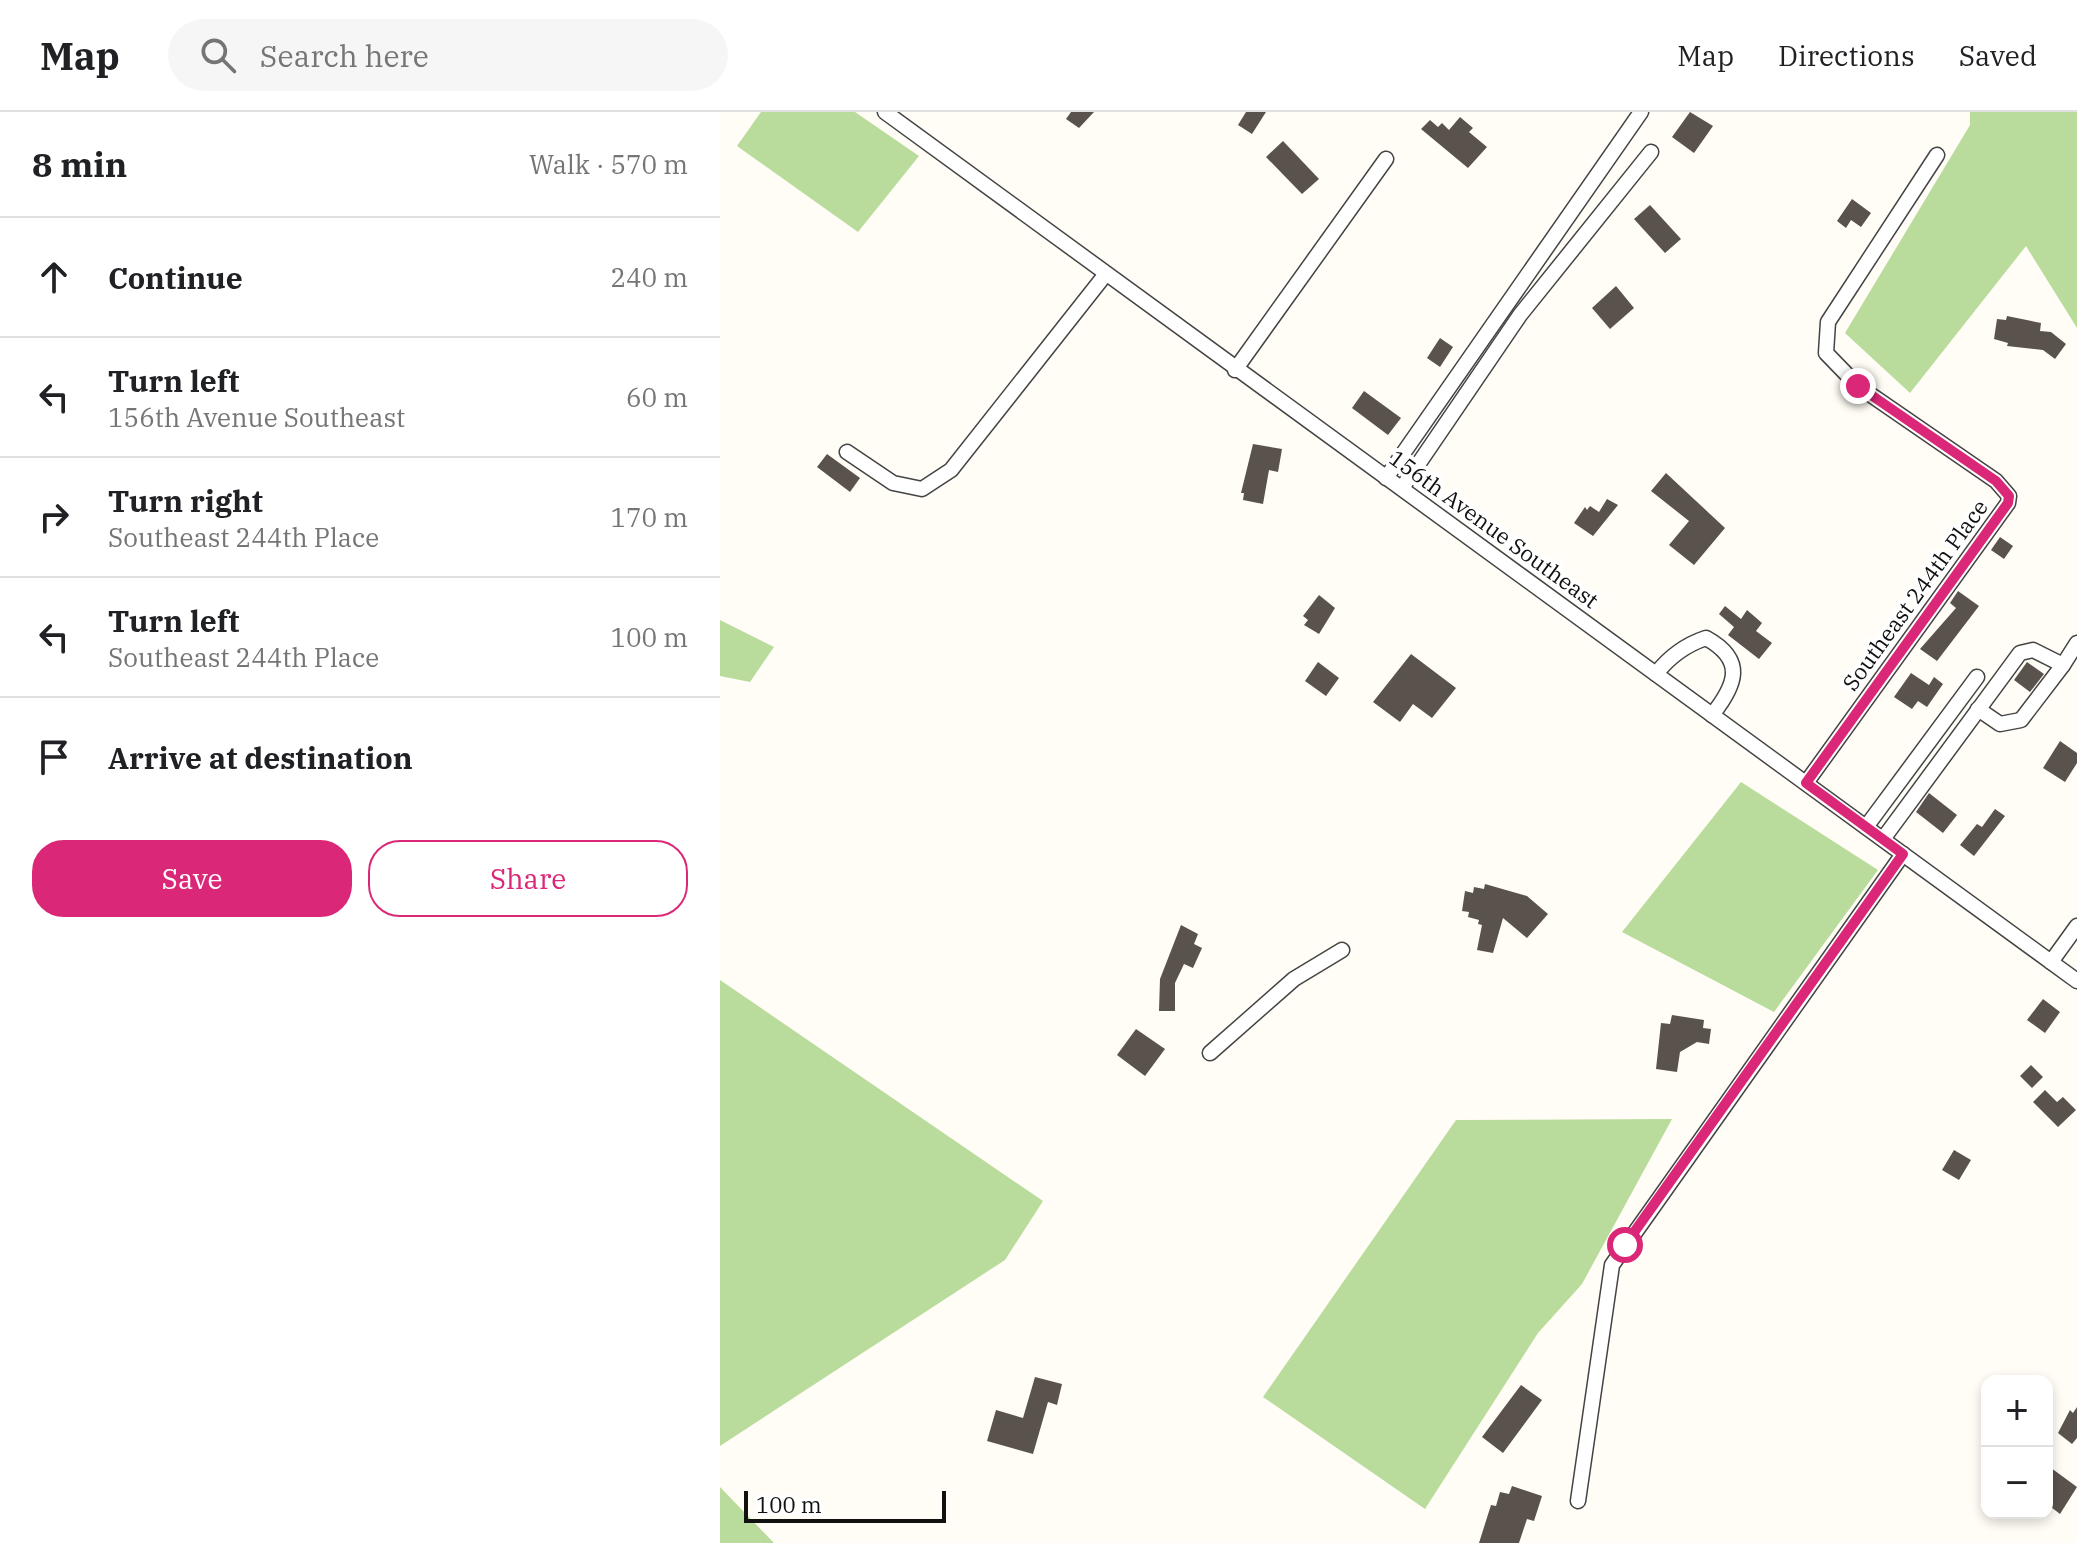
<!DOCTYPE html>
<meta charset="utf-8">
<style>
:root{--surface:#fff;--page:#f6f6f6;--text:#202124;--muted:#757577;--line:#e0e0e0;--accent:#db2777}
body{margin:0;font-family:"IBM Plex Serif",serif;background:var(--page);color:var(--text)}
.controls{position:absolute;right:24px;bottom:24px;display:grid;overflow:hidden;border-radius:16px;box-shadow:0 4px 12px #0003}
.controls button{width:72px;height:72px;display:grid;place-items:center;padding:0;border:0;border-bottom:2px solid var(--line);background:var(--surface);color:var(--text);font:40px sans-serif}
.scale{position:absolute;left:24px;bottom:20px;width:202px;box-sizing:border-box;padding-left:8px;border:4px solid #111;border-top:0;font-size:22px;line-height:28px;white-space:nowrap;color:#111;-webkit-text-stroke:6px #fff;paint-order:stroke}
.stop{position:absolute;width:24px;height:24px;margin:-18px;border:6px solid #db2777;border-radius:50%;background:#fff}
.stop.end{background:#db2777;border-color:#fff;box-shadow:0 2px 8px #0008}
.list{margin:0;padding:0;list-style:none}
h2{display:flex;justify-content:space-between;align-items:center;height:104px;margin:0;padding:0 32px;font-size:34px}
h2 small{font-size:26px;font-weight:400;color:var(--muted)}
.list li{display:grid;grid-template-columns:52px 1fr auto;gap:24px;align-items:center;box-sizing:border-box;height:120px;padding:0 32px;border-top:2px solid var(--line)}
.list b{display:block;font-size:30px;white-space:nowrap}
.list p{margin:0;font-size:26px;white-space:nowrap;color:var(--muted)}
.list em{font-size:26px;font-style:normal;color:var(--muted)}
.actions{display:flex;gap:16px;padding:24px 32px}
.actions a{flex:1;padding:18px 0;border:2px solid var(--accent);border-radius:32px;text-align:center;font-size:28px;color:var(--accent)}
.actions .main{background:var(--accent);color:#fff}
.icon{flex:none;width:44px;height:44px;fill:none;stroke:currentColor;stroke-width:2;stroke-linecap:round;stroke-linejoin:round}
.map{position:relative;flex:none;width:1357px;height:1431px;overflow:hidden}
header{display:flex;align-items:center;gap:48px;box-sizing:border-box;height:112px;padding:0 40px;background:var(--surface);border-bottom:2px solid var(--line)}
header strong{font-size:38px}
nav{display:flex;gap:44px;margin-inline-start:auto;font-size:28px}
.search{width:560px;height:72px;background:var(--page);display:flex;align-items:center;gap:20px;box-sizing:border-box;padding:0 28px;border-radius:44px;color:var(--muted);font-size:30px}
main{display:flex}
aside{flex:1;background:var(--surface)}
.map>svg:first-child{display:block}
</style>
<header>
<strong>Map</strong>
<div class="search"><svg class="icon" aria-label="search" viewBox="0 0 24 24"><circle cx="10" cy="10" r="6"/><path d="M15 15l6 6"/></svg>Search here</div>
<nav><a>Map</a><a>Directions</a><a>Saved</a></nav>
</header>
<main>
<aside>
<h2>8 min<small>Walk · 570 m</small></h2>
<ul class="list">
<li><svg class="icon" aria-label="ahead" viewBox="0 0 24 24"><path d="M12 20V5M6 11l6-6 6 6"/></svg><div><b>Continue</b></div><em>240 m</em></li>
<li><svg class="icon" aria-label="left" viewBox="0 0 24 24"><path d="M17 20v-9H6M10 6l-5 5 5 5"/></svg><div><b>Turn left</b><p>156th Avenue Southeast</p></div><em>60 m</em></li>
<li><svg class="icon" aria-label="right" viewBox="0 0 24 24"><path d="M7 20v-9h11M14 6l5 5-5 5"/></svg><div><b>Turn right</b><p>Southeast 244th Place</p></div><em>170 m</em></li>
<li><svg class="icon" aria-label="left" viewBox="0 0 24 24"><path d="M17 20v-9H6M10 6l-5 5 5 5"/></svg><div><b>Turn left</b><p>Southeast 244th Place</p></div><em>100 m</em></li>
<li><svg class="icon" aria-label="arrive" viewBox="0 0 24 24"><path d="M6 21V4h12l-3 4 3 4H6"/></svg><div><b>Arrive at destination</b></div></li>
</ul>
<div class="actions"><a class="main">Save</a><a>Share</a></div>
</aside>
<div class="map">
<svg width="1357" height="1431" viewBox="0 0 1357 1431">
<rect width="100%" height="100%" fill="#fffdf5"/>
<!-- forest -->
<g fill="#b9dc9c">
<path d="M 41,0 L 135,0 L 199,44 L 138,120 L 17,34 Z"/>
<path d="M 1250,0 L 1357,0 L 1357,216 L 1306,134 L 1190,281 L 1125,221 L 1250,13 Z"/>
<path d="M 0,508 L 54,535 L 30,570 L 0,564 Z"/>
<path d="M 1021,670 L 1158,758 L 1054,900 L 902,820 Z"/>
<path d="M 0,868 L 323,1089 L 285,1148 L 0,1334 Z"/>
<path d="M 952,1007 L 862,1172 L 818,1221 L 705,1397 L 543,1285 L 736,1008 Z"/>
<path d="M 0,1375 L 54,1431 L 0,1431 Z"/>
</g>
<!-- building -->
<g fill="#5a524d">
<path d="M 351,0 L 374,0 L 359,16 L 346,7 Z"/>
<path d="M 526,0 L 546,0 L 532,22 L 518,13 Z"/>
<path d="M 970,0 L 993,14 L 974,41 L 952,25 Z"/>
<path d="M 740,5 L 753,16 L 749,20 L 767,35 L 748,56 L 701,17 L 710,8 L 718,15 L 722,11 L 729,18 Z"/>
<path d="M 563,29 L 599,67 L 582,82 L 546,45 Z"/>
<path d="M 1132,87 L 1151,101 L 1141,115 L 1131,108 L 1126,116 L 1117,109 Z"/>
<path d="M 930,93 L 961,127 L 945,141 L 914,107 Z"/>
<path d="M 896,174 L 914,196 L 890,217 L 872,196 Z"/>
<path d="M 1287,204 L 1321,211 L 1320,219 L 1331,220 L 1346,232 L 1335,247 L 1323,238 L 1287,234 L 1288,231 L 1274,227 L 1277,207 L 1286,208 Z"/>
<path d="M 720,226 L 733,235 L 720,255 L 707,246 Z"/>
<path d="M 644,279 L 681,306 L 668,323 L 632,296 Z"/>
<path d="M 533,332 L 562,337 L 558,360 L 549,358 L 543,392 L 523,388 L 524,381 L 521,381 Z"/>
<path d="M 107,342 L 140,366 L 130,380 L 97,355 Z"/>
<path d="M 946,361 L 1005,416 L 974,453 L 949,433 L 969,409 L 931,379 Z"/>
<path d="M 887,387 L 898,393 L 873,424 L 854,411 L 865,395 L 867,398 L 870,394 L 879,400 Z"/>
<path d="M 1280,425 L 1293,434 L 1284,447 L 1271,438 Z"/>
<path d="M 1238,479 L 1259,494 L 1217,549 L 1200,537 L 1236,496 L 1230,491 Z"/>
<path d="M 599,483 L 615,496 L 599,522 L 584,513 L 588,508 L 583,504 Z"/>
<path d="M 1005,494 L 1021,507 L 1027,498 L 1042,511 L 1036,519 L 1052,531 L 1039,547 L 1008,523 L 1014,515 L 999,502 Z"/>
<path d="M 691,542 L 736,576 L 712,606 L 693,592 L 680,610 L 653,590 Z"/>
<path d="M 598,550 L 619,566 L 606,584 L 585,569 Z"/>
<path d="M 1307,550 L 1324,562 L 1310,580 L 1294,568 Z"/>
<path d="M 1191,561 L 1209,573 L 1214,565 L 1223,572 L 1207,595 L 1198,589 L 1192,597 L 1174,585 Z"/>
<path d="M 1340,629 L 1357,641 L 1357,651 L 1345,670 L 1323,656 Z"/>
<path d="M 1209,681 L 1237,703 L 1223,721 L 1196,700 Z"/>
<path d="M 1275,697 L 1285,704 L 1254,744 L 1240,733 L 1257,712 L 1262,715 Z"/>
<path d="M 765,772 L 807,784 L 828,802 L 807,826 L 783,806 L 773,841 L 757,838 L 762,813 L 758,812 L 759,808 L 748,805 L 749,800 L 742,799 L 745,779 L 753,781 L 754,775 L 764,777 Z"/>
<path d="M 461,813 L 478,822 L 474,832 L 482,836 L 473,856 L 464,852 L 455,871 L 455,899 L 439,899 L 440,867 Z"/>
<path d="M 1323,887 L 1340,900 L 1325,921 L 1307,908 Z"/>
<path d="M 952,903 L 984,908 L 983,916 L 991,917 L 989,932 L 977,930 L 960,940 L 957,960 L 936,957 L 941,911 L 950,912 Z"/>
<path d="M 416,917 L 445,937 L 425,964 L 397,943 Z"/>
<path d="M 1311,953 L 1323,965 L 1312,976 L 1300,964 Z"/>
<path d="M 1325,978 L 1337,990 L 1343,985 L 1356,998 L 1338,1015 L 1313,990 Z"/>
<path d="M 1234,1038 L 1251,1048 L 1239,1068 L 1222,1058 Z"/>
<path d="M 315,1265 L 342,1272 L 337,1293 L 328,1290 L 313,1342 L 267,1329 L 276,1298 L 303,1306 Z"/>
<path d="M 801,1273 L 822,1288 L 783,1341 L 762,1325 Z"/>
<path d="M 1357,1295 L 1357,1326 L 1352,1332 L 1338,1321 L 1350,1298 L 1353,1301 Z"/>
<path d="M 1327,1353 L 1357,1375 L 1340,1402 L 1327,1392 Z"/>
<path d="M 792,1374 L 822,1384 L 814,1409 L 807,1407 L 799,1431 L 759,1431 L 771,1393 L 776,1394 L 780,1380 L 789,1382 Z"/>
</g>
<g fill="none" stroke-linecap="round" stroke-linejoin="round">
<!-- minor casing -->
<g stroke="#444" stroke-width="17">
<g id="minor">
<path d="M 165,0 L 1357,869"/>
<path d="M 515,258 L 666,47"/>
<path d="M 127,340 L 173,371 L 202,377 L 231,358 L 385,163"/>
<path d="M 666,366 L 921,0"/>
<path d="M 682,376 L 800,203 L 931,40"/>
<path d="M 936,562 C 949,545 965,533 986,526 C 1026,548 1016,573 992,603"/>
<path d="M 1258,597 L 1280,612 L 1301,608 L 1343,553"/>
<path d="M 1086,671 L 1288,391 L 1289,384 L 1276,369 L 1138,274 L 1106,241 L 1108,210 L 1217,43"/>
<path d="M 1146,715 L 1257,565"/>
<path d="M 1163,727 L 1300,541 L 1313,538 L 1343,553 L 1357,531"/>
<path d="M 1331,850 L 1357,814"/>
<path d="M 490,941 L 574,867 L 622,838"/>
<path d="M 858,1389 L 892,1153 L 1183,742"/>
</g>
</g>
<!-- minor -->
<use href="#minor" stroke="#fff" stroke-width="14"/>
</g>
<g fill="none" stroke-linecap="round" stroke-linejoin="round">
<!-- route -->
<path stroke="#db2777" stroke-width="10" d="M 905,1133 L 1183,742 L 1086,671 L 1288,391 L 1289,384 L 1276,369 L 1138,274"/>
</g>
<g text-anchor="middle" stroke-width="8" stroke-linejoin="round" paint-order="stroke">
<!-- street labels -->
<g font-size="22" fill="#111" stroke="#fff">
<text transform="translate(774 417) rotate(36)" y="8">156th Avenue Southeast</text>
<text transform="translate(1195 483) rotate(-54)" y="8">Southeast 244th Place</text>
</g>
</g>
</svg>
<div class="controls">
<button>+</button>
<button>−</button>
</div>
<div class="scale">100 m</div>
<div class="stop" style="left:905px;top:1133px"></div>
<div class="stop end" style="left:1138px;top:274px"></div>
</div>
</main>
